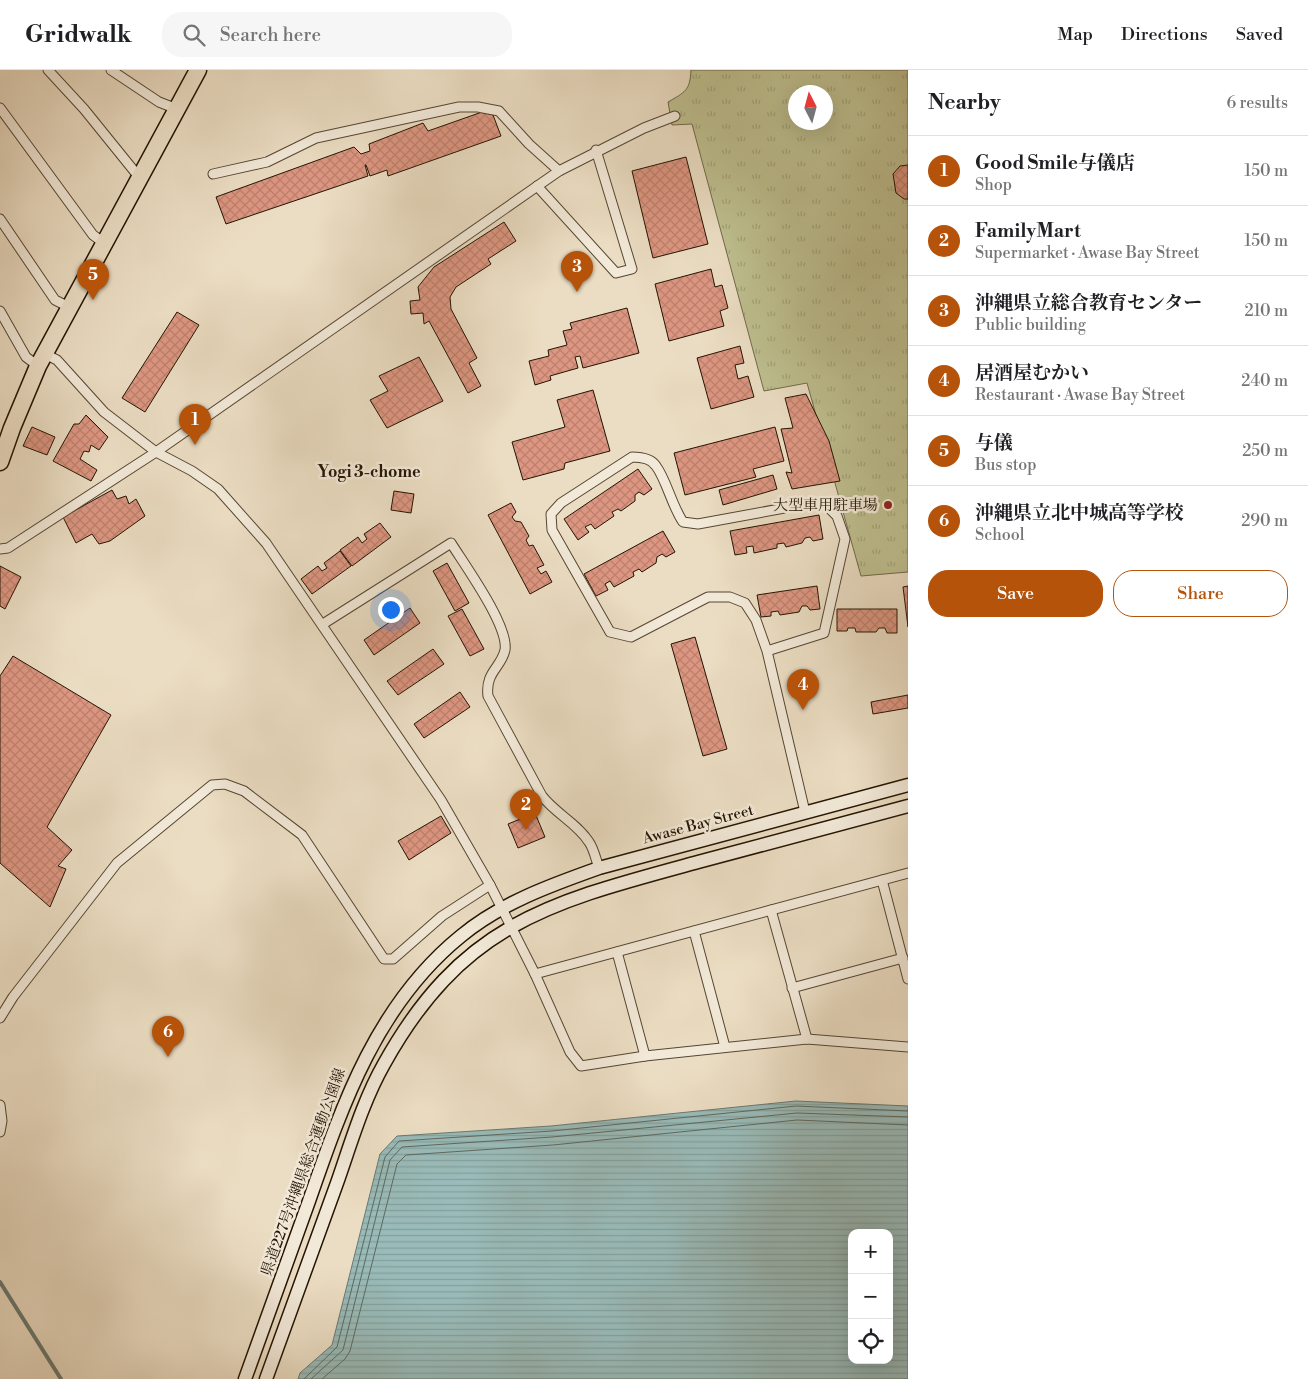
<!DOCTYPE html>
<meta charset="utf-8">
<style>
:root{--surface:#fff;--page:#f6f6f6;--text:#202124;--muted:#757577;--line:#e0e0e0;--accent:#b45309}
body{margin:0;font-family:"Libre Bodoni","Noto Serif JP",serif;background:var(--page);color:var(--text)}
.controls{position:absolute;right:15px;bottom:15px;display:grid;overflow:hidden;border-radius:10px;box-shadow:0 5px 20px #0002}
.controls button{width:45px;height:45px;display:grid;place-items:center;padding:0;border:0;border-bottom:1px solid var(--line);background:var(--surface);color:var(--text);font:25px sans-serif}
.compass{position:absolute;left:788px;top:15px;width:45px;height:45px;border-radius:50%;background:var(--surface);box-shadow:0 5px 20px #0002;rotate:354deg}
.you{position:absolute;left:390px;top:539px;width:18px;height:18px;margin:-12px;border:4px solid #fff;border-radius:50%;background:#1a73e8;box-shadow:0 0 0 8px #1a73e833}
.badge{display:grid;place-items:center;width:32px;height:32px;border-radius:50%;background:var(--accent);color:#fff;font-size:16px;font-weight:700}
.pin{position:absolute;translate:-50% -41px;filter:drop-shadow(0 1px 2px #0008)}
.pin::after{content:'';position:absolute;top:26px;width:18px;height:15px;background:inherit;clip-path:polygon(0 0,100% 0,50% 100%)}
.list{margin:0;padding:0;list-style:none}
h2{display:flex;justify-content:space-between;align-items:center;height:65px;margin:0;padding:0 20px;font-size:21px}
h2 small{font-size:16px;font-weight:400;color:var(--muted)}
.list li{display:grid;grid-template-columns:32px 1fr auto;gap:15px;align-items:center;box-sizing:border-box;height:70px;padding:0 20px;border-top:1px solid var(--line)}
.list b{display:block;font-size:19px;white-space:nowrap}
.list p{margin:0;font-size:16px;white-space:nowrap;color:var(--muted)}
.list em{font-size:16px;font-style:normal;color:var(--muted)}
.actions{display:flex;gap:10px;padding:15px 20px}
.actions a{flex:1;padding:11px 0;border:1px solid var(--accent);border-radius:20px;text-align:center;font-size:18px;color:var(--accent)}
.actions .main{background:var(--accent);color:#fff}
.icon{flex:none;width:28px;height:28px;fill:none;stroke:currentColor;stroke-width:2;stroke-linecap:round;stroke-linejoin:round}
.map{position:relative;flex:none;width:908px;height:1309px;overflow:hidden}
header{display:flex;align-items:center;gap:30px;box-sizing:border-box;height:70px;padding:0 25px;background:var(--surface);border-bottom:1px solid var(--line)}
header strong{font-size:24px}
nav{display:flex;gap:28px;margin-inline-start:auto;font-size:18px}
.search{width:350px;height:45px;background:var(--page);display:flex;align-items:center;gap:12px;box-sizing:border-box;padding:0 18px;border-radius:20px;color:var(--muted);font-size:19px}
main{display:flex}
aside{flex:1;background:var(--surface)}
.map>svg:first-child{display:block}
</style>
<header>
<strong>Gridwalk</strong>
<div class="search"><svg class="icon" aria-label="search" viewBox="0 0 24 24"><circle cx="10" cy="10" r="6"/><path d="M15 15l6 6"/></svg>Search here</div>
<nav><a>Map</a><a>Directions</a><a>Saved</a></nav>
</header>
<main>
<div class="map">
<svg width="908" height="1309" viewBox="0 0 908 1309">
<defs>
<pattern id="grass-tufts" width="24" height="20" patternUnits="userSpaceOnUse" patternTransform="scale(1.25)"><rect width="24" height="20" fill="#bebf8f"/><path d="M3 7l-1-3M5 7V3M7 7l1-3M15 17l-1-3M17 17v-4M19 17l1-3" fill="none" stroke="#a3a37a"/></pattern>
<pattern id="water-rules" width="6" height="5" patternUnits="userSpaceOnUse" patternTransform="scale(1.25)"><rect width="6" height="5" fill="#99bbb9"/><path d="M0 2.5h6" fill="none" stroke="#84a09d"/></pattern>
<pattern id="building-cross-hatch" width="8" height="8" patternUnits="userSpaceOnUse" patternTransform="scale(1.25)"><rect width="8" height="8" fill="#dd9681"/><path d="M0 0l8 8M0 8l8-8" fill="none" stroke="#bd806e"/></pattern>
</defs>
<rect width="100%" height="100%" fill="#ebddc3"/>
<filter id="stains"><feTurbulence type="fractalNoise" baseFrequency=".004" numOctaves="4"/><feColorMatrix values="0 0 0 0 .2 0 0 0 0 .09 0 0 0 0 .02 0 0 0 .5 -.17"/></filter>
<radialGradient id="worn" r=".72"><stop offset=".6" stop-color="#630" stop-opacity="0"/><stop offset="1" stop-color="#630" stop-opacity=".3"/></radialGradient>
<!-- grass -->
<path fill="url(#grass-tufts)" stroke="#706a48" fill-rule="evenodd" d="M 691,0 L 908,0 L 908,502 L 861,506 L 807,313 L 764,321 L 692,54 L 672,55 L 668,32 C 685,22 690,21 691,0 ZM 796,22 L 826,22 L 826,52 L 796,52 Z"/>
<!-- water -->
<path fill="url(#water-rules)" stroke="#6a7870" fill-rule="evenodd" d="M 796,1031 L 908,1036 L 908,1309 L 298,1309 L 300,1303 L 332,1275 L 380,1084 L 397,1066 L 551,1056 ZM 852,1163 L 889,1163 L 889,1290 L 852,1290 Z"/>
<g fill="none" stroke-linecap="round" stroke-linejoin="round">
<!-- shore -->
<g stroke="#5e685e" stroke-width="1">
<path d="M 304,1309 L 337,1277 L 385,1087 L 399,1071 L 552,1061 L 796,1036 L 908,1041"/>
<path d="M 311,1309 L 343,1280 L 390,1090 L 402,1077 L 552,1067 L 797,1043 L 908,1047"/>
<path d="M 322,1309 L 345,1289 L 350,1281 L 397,1094 L 406,1085 L 553,1075 L 797,1050 L 908,1055"/>
</g>
<!-- stream -->
<path stroke="#6a7870" stroke-width="4" d="M 0,1212 L 61,1309"/>
</g>
<!-- building -->
<g fill="url(#building-cross-hatch)" stroke="#231402">
<path d="M 482,42 L 493,45 L 501,66 L 388,106 L 387,100 L 370,106 L 366,95 L 365,95 L 368,106 L 226,154 L 216,127 L 354,77 L 361,84 L 370,81 L 369,74 L 423,53 L 428,61 Z"/>
<path d="M 686,87 L 708,174 L 653,188 L 632,101 Z"/>
<path d="M 908,95 L 908,129 L 904,129 L 896,123 L 893,104 L 900,96 Z"/>
<path d="M 504,152 L 516,171 L 488,189 L 491,194 L 456,217 L 450,227 L 451,239 L 477,288 L 469,293 L 481,316 L 468,323 L 429,251 L 424,254 L 423,243 L 411,244 L 410,231 L 420,230 L 418,217 L 434,197 Z"/>
<path d="M 711,199 L 715,217 L 722,215 L 728,238 L 720,241 L 724,256 L 669,271 L 655,214 Z"/>
<path d="M 627,238 L 639,283 L 583,298 L 580,286 L 575,287 L 578,298 L 550,306 L 551,310 L 535,315 L 529,291 L 549,286 L 548,280 L 567,275 L 563,261 L 572,259 L 570,253 Z"/>
<path d="M 177,242 L 199,255 L 145,342 L 122,328 Z"/>
<path d="M 740,276 L 744,293 L 735,295 L 738,309 L 748,306 L 754,327 L 711,339 L 697,288 Z"/>
<path d="M 419,287 L 443,331 L 387,358 L 370,330 L 388,321 L 379,306 Z"/>
<path d="M 593,320 L 610,381 L 565,393 L 564,399 L 523,410 L 512,372 L 565,357 L 557,330 Z"/>
<path d="M 806,324 L 829,371 L 840,411 L 792,419 L 786,402 L 792,403 L 781,359 L 793,358 L 785,328 Z"/>
<path d="M 86,345 L 108,367 L 99,380 L 91,375 L 89,382 L 84,381 L 80,389 L 97,400 L 91,411 L 53,391 L 74,354 L 79,354 Z"/>
<path d="M 32,357 L 55,367 L 47,385 L 23,376 Z"/>
<path d="M 775,357 L 784,391 L 753,399 L 756,407 L 685,425 L 674,383 Z"/>
<path d="M 638,399 L 652,419 L 644,425 L 639,422 L 635,425 L 635,431 L 621,441 L 618,439 L 612,442 L 614,446 L 595,459 L 591,454 L 585,457 L 589,462 L 578,470 L 564,449 Z"/>
<path d="M 773,405 L 777,419 L 723,435 L 719,420 Z"/>
<path d="M 112,420 L 117,429 L 126,426 L 129,434 L 136,429 L 145,446 L 110,471 L 99,474 L 92,464 L 76,473 L 63,447 Z"/>
<path d="M 394,421 L 414,424 L 411,443 L 391,440 Z"/>
<path d="M 511,433 L 516,442 L 512,447 L 515,451 L 521,452 L 529,466 L 526,470 L 529,476 L 533,475 L 544,495 L 537,498 L 541,504 L 546,501 L 552,512 L 530,524 L 488,445 Z"/>
<path d="M 819,445 L 823,469 L 813,471 L 810,467 L 805,468 L 802,473 L 786,477 L 784,473 L 777,474 L 777,478 L 754,483 L 753,476 L 746,477 L 747,483 L 735,485 L 730,461 Z"/>
<path d="M 380,453 L 391,467 L 352,496 L 340,480 L 358,467 L 362,473 L 367,469 L 364,464 Z"/>
<path d="M 663,461 L 675,482 L 666,487 L 662,484 L 657,487 L 656,493 L 642,502 L 639,499 L 633,502 L 634,506 L 614,517 L 610,511 L 605,514 L 608,520 L 596,526 L 584,504 Z"/>
<path d="M 340,481 L 351,496 L 312,524 L 301,509 L 318,496 L 322,501 L 327,498 L 324,493 Z"/>
<path d="M 447,493 L 469,533 L 455,541 L 433,501 Z"/>
<path d="M 0,496 L 21,507 L 5,539 L 0,536 Z"/>
<path d="M 817,516 L 820,539 L 810,540 L 807,536 L 802,536 L 799,542 L 780,545 L 778,541 L 771,542 L 771,546 L 761,547 L 757,525 Z"/>
<path d="M 908,516 L 908,557 L 903,517 Z"/>
<path d="M 410,538 L 420,553 L 374,585 L 364,570 Z"/>
<path d="M 462,539 L 484,579 L 470,586 L 448,546 Z"/>
<path d="M 837,539 L 897,539 L 897,563 L 887,563 L 885,558 L 879,558 L 876,562 L 856,562 L 855,558 L 848,558 L 847,561 L 837,561 Z"/>
<path d="M 695,567 L 727,679 L 703,686 L 671,574 Z"/>
<path d="M 433,579 L 444,594 L 398,625 L 387,611 Z"/>
<path d="M 13,586 L 111,645 L 47,757 L 72,780 L 58,796 L 66,799 L 50,837 L 0,793 L 0,606 Z"/>
<path d="M 460,622 L 470,637 L 424,668 L 414,654 Z"/>
<path d="M 908,625 L 908,638 L 873,644 L 871,632 Z"/>
<path d="M 535,743 L 545,767 L 518,778 L 508,754 Z"/>
<path d="M 441,746 L 451,763 L 409,790 L 398,771 Z"/>
</g>
<g fill="none" stroke-linecap="round" stroke-linejoin="round">
<!-- street casing -->
<g stroke="#554632" stroke-width="11">
<g id="street">
<path d="M 48,0 L 84,39 L 139,107"/>
<path d="M 111,0 L 159,32 L 177,39"/>
<path d="M 0,38 L 93,165 L 104,173"/>
<path d="M 213,104 L 267,92 L 316,68 L 459,37 L 478,37 L 499,41 L 529,74 L 559,101"/>
<path d="M 537,116 L 616,203 L 632,199 L 596,80"/>
<path d="M 0,149 L 55,230 L 69,237"/>
<path d="M 0,241 L 26,287 L 38,296"/>
<path d="M 45,284 L 57,290 L 104,342 L 156,382 L 192,401 L 218,419 L 266,473 L 441,730 L 490,815 L 535,904 L 570,982 L 581,996 L 645,986 L 807,969 L 908,977"/>
<path d="M 0,479 L 8,478 L 156,382 L 559,101 L 644,58 L 675,46"/>
<path d="M 323,554 L 451,473 C 464,494 509,556 505,580 C 501,598 485,602 488,626 L 542,726 C 556,744 577,753 589,772 C 594,779 596,790 599,798"/>
<path d="M 767,581 L 824,563 L 845,469 L 837,446 L 827,436 L 812,433 L 698,454 L 683,452 C 672,436 666,409 656,396 C 651,388 641,387 632,387 L 561,433 L 551,444 L 552,460 L 610,562 L 631,567 L 708,527 L 730,527 L 745,533 L 756,550 L 767,581 L 805,742"/>
<path d="M 882,810 L 908,909"/>
<path d="M 771,840 L 807,969"/>
<path d="M 694,861 L 725,977"/>
<path d="M 617,882 L 645,986"/>
<path d="M 535,904 L 908,803"/>
<path d="M 792,918 L 903,888"/>
<path d="M 0,948 L 13,927 L 117,793 L 212,715 L 225,714 L 244,721 L 302,765 L 384,889 L 393,889 L 442,846 L 490,815"/>
<path d="M 0,1035 L 2,1051 L 0,1062"/>
</g>
</g>
<!-- secondary casing -->
<g stroke="#231402" stroke-width="15">
<g id="secondary">
<path d="M 245,1309 C 266,1250 288,1190 309,1131 C 343,1033 377,934 461,866 C 501,833 551,815 599,798 L 908,715"/>
<path d="M 266,1309 C 290,1244 313,1178 337,1113 C 351,1073 363,1031 384,994 C 463,852 551,832 698,792 C 768,773 838,754 908,736"/>
</g>
</g>
<!-- highway casing -->
<g stroke="#231402" stroke-width="19">
<path id="highway" d="M 0,392 L 12,358 L 38,296 L 198,0"/>
</g>
<!-- street -->
<use href="#street" stroke="#f2e9d8" stroke-width="9"/>
<!-- secondary -->
<use href="#secondary" stroke="#f2e9d8" stroke-width="12"/>
<!-- highway -->
<use href="#highway" stroke="#ebddc3" stroke-width="16"/>
</g>
<!-- markers -->
<circle fill="#8f2418" stroke="#f2e9d8" stroke-width="2" cx="888" cy="435" r="5"/>
<g text-anchor="middle" stroke-width="5" stroke-linejoin="round" paint-order="stroke">
<!-- poi labels -->
<g font-size="15" fill="#231402" stroke="#f2e9d8" text-anchor="end">
<text x="878" y="440">大型車用駐車場</text>
</g>
<!-- street labels -->
<g font-size="15" fill="#231402" stroke="#f2e9d8">
<text transform="translate(698 754) rotate(-15)" y="5">Awase Bay Street</text>
<text transform="translate(303 1102) rotate(-70)" y="5">県道227号沖縄県総合運動公園線</text>
</g>
<!-- neighbourhood labels -->
<g font-size="16" font-weight="bold" fill="#231402" stroke="#f2e9d8">
<text x="369" y="407">Yogi 3-chome</text>
</g>
</g>
<rect width="100%" height="100%" filter="url(#stains)"/>
<rect width="100%" height="100%" fill="url(#worn)"/>
</svg>
<div class="controls">
<button>+</button>
<button>−</button>
<button><svg class="icon" aria-label="locate" viewBox="0 0 24 24"><circle cx="12" cy="12" r="6"/><path d="M12 2v4M12 18v4M2 12h4M18 12h4"/></svg></button>
</div>
<svg class="compass" viewBox="-18 -18 36 36"><path d="M0-13l5 13h-10z" fill="#e53935"/><path d="M0 13l5-13h-10z" fill="#757577"/></svg>
<div class="you"></div>
<div class="pin badge" style="left:195px;top:375px">1</div>
<div class="pin badge" style="left:526px;top:760px">2</div>
<div class="pin badge" style="left:577px;top:222px">3</div>
<div class="pin badge" style="left:803px;top:640px">4</div>
<div class="pin badge" style="left:93px;top:230px">5</div>
<div class="pin badge" style="left:168px;top:987px">6</div>
</div>
<aside>
<h2>Nearby<small>6 results</small></h2>
<ul class="list">
<li><span class="badge">1</span><div><b>Good Smile与儀店</b><p>Shop</p></div><em>150 m</em></li>
<li><span class="badge">2</span><div><b>FamilyMart</b><p>Supermarket · Awase Bay Street</p></div><em>150 m</em></li>
<li><span class="badge">3</span><div><b>沖縄県立総合教育センター</b><p>Public building</p></div><em>210 m</em></li>
<li><span class="badge">4</span><div><b>居酒屋むかい</b><p>Restaurant · Awase Bay Street</p></div><em>240 m</em></li>
<li><span class="badge">5</span><div><b>与儀</b><p>Bus stop</p></div><em>250 m</em></li>
<li><span class="badge">6</span><div><b>沖縄県立北中城高等学校</b><p>School</p></div><em>290 m</em></li>
</ul>
<div class="actions"><a class="main">Save</a><a>Share</a></div>
</aside>
</main>
